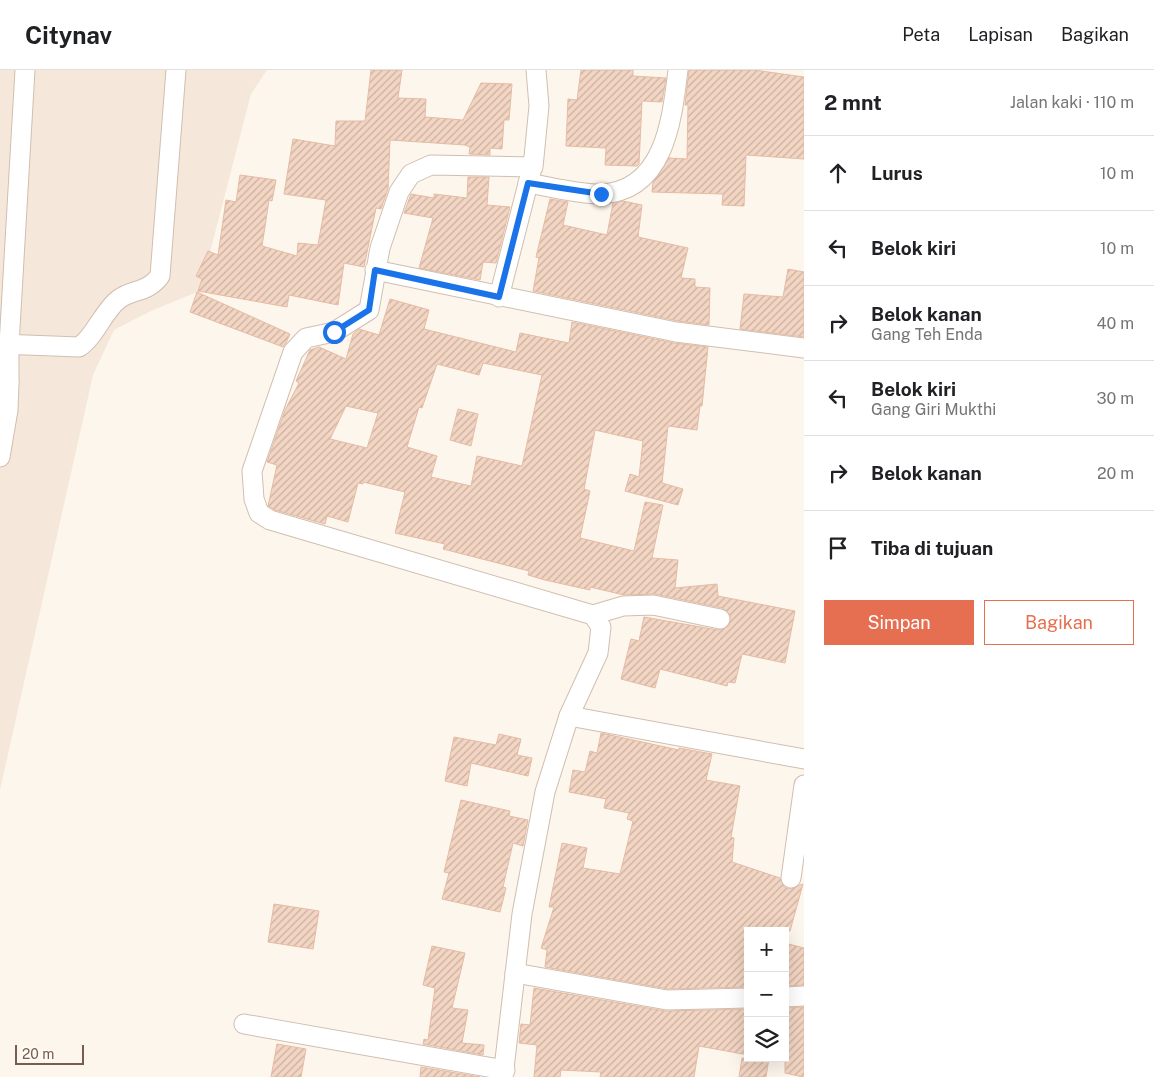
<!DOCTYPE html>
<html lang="id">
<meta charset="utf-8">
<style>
:root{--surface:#fff;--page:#f2f2f2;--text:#202124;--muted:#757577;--line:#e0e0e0;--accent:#e76f51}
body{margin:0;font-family:"Public Sans",sans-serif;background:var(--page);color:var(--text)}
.controls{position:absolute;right:15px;bottom:15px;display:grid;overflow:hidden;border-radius:0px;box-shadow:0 5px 20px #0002}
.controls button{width:45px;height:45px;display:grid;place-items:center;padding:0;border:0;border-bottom:1px solid var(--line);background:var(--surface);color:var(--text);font:25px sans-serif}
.scale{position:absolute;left:15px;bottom:12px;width:69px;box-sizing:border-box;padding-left:5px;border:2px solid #7a5c4d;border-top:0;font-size:14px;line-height:18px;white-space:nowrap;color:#7a5c4d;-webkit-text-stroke:4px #fffaf3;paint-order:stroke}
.stop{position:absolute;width:15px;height:15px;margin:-11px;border:4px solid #1a73e8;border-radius:50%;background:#fff}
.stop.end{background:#1a73e8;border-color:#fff;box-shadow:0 1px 5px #0008}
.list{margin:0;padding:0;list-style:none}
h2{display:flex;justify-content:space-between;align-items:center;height:65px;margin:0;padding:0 20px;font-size:21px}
h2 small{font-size:16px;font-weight:400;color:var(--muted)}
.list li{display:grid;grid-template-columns:32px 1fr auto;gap:15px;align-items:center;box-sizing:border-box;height:75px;padding:0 20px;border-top:1px solid var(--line)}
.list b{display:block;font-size:19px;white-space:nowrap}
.list p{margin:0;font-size:16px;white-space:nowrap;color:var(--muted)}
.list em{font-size:16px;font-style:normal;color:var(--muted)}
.actions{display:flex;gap:10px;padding:15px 20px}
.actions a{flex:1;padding:11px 0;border:1px solid var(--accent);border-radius:0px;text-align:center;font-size:18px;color:var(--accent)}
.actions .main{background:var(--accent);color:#fff}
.icon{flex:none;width:28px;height:28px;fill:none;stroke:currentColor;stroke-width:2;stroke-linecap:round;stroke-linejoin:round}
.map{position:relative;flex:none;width:804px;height:1007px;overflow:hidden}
header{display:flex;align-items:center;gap:30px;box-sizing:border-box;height:70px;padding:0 25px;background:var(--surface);border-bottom:1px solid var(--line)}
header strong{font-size:24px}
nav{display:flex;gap:28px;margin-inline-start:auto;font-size:18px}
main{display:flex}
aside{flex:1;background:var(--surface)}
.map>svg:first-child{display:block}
</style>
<header>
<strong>Citynav</strong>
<nav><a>Peta</a><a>Lapisan</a><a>Bagikan</a></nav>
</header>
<main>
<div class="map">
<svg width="804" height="1007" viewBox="0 0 804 1007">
<defs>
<pattern id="building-hatch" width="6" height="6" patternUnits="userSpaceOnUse" patternTransform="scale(1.25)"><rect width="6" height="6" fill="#f3d5c3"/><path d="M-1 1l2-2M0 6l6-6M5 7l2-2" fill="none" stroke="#cab0a1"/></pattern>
</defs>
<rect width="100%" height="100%" fill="#fdf6ec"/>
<!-- residential -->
<path fill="#f5e8da" d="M 0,0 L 267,0 L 251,24 L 200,221 L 153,240 L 114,260 L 93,305 L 0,720 Z"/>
<!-- building -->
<g fill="url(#building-hatch)" stroke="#e6bba3" fill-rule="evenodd">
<path d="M 371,0 L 402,0 L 398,28 L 426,29 L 425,47 L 463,50 L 481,13 L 512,14 L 509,50 L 504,50 L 502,79 L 490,78 L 490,85 L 469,84 L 470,77 L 465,75 L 390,70 L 388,119 L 381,139 L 376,138 L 364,197 L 344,193 L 338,235 L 289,225 L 287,237 L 198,221 L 202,209 L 196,206 L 208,181 L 218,185 L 226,130 L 236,132 L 240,105 L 276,110 L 272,131 L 269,130 L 262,176 L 297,186 L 298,173 L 318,175 L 326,130 L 284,124 L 293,69 L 335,76 L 336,51 L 365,51 Z"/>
<path d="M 581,0 L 633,0 L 633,6 L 666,8 L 662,32 L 642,31 L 639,94 L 637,96 L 605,95 L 606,78 L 566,76 L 568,29 L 577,30 Z"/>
<path d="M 689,0 L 754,0 L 804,7 L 804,89 L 746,85 L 744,136 L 722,135 L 723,124 L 652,122 L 653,112 L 669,88 L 687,89 L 688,35 L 685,35 Z"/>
<path d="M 468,107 L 489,107 L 487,135 L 510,137 L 496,193 L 483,192 L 480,210 L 419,198 L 433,148 L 404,143 L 411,124 L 434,128 L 434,124 L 467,128 Z"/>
<path d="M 550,129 L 568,132 L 563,155 L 607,165 L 613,133 L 623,131 L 642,135 L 638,167 L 688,178 L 681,208 L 695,209 L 695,217 L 710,218 L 709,255 L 678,251 L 533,221 L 539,188 L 536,187 Z"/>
<path d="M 788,199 L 804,202 L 804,267 L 740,259 L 744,224 L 783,227 Z"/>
<path d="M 197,222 L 290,264 L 286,273 L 283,277 L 190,242 Z"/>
<path d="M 390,229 L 429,240 L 424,259 L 516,282 L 520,263 L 569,273 L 572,252 L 674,273 L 708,277 L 702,336 L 700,336 L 697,360 L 668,356 L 662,413 L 683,419 L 678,435 L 625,421 L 630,404 L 639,407 L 643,371 L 595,360 L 584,419 L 590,421 L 580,468 L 634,481 L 645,432 L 663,435 L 652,488 L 678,490 L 675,518 L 717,514 L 718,526 L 795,541 L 785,593 L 742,584 L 735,613 L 728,612 L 727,616 L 660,599 L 655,618 L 621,609 L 631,569 L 639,571 L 644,547 L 718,560 L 729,556 L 730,545 L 722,538 L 655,524 L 624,525 L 590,517 L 590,520 L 545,510 L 528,505 L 529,501 L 443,479 L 445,474 L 395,463 L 405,422 L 363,412 L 363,414 L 358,413 L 348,452 L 327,446 L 325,454 L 275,440 L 268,436 L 277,395 L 267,392 L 285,340 L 299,313 L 296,311 L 310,280 L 319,277 L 346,289 L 353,264 L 359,259 L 379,265 ZM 483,293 L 542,305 L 522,396 L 477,386 L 471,416 L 431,407 L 437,386 L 407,377 L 419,337 L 422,338 L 437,294 L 479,305 ZM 346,336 L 378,343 L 367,378 L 330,369 Z"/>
<path d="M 458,339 L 478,344 L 471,376 L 450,370 Z"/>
<path d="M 601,663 L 679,680 L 679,678 L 712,684 L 706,710 L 740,716 L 731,767 L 734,768 L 732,792 L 780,808 L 784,817 L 789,819 L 803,814 L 790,861 L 748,861 L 748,917 L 668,919 L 545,897 L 547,880 L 541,878 L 554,837 L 549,837 L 562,773 L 587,778 L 583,798 L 620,804 L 633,751 L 627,749 L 629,743 L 604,738 L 606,729 L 569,722 L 573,700 L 585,702 L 590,681 L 597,683 Z"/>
<path d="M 499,664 L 521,669 L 517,685 L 532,688 L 528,706 L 471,693 L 467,716 L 445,711 L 454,667 L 496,675 Z"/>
<path d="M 461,730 L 510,741 L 509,746 L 528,750 L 523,776 L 513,773 L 503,817 L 506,818 L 500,842 L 442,829 L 449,803 L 444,802 Z"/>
<path d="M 274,834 L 319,841 L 313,879 L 268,872 Z"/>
<path d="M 785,873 L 804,878 L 804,915 L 785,916 Z"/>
<path d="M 432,876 L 465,883 L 452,938 L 468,940 L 462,973 L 484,975 L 483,985 L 423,974 L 424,969 L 428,970 L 435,918 L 423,915 Z"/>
<path d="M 534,918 L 665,941 L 748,939 L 748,985 L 699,976 L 694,1007 L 600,1007 L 601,1002 L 561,1000 L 560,1007 L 534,1007 L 537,975 L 519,973 L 521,954 L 530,955 Z"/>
<path d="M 804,937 L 804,1007 L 803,1007 L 785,1003 L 785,938 Z"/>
<path d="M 277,974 L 306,979 L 301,1007 L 271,1007 Z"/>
<path d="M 742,988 L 769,988 L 766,1007 L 739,1007 Z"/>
<path d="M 421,997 L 480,1007 L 420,1007 Z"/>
</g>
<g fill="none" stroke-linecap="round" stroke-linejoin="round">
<!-- street casing -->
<g stroke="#d1beb0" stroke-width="21">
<g id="street">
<path d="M 528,113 C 551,117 577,124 600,124 C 665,122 672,49 678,0"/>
<path d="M 375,200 L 676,262 L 804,278"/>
<path d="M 499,227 L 531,102"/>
<path d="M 0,274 L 79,277 C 95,267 103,241 119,229 C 134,218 146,224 160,206 L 176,0"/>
<path d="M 0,312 L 9,313 L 8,340 L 0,387"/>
<path d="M 9,313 L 9,275 L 25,0"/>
<path d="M 593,545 L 623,536 L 653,535 L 720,549"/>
<path d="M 569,646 L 804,689"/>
<path d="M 791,808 L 804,715"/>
<path d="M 515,903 L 667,930 L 748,928"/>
<path d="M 785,927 L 804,926"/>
<path d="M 244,954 L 505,1000"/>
<path d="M 503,1007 L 522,844 L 545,722 L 569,646 L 598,583 L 601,557 L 593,545 L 270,450 L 259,443 L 254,429 L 252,401 L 293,282 L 306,268 L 334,262 L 369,240 L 380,178 L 399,122 L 411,104 L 431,95 L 533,97 L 539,36 L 536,0"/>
</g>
</g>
<!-- street -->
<use href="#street" stroke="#fff" stroke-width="19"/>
</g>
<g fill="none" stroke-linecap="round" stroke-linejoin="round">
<!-- route -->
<path stroke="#1a73e8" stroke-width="6" d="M 334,262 L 369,240 L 375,200 L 499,227 L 528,113 L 601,124"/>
</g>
</svg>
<div class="controls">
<button>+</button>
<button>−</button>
<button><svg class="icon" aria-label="layers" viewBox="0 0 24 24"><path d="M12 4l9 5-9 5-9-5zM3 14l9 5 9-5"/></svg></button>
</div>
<div class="scale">20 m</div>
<div class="stop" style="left:334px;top:262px"></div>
<div class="stop end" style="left:601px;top:124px"></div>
</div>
<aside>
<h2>2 mnt<small>Jalan kaki · 110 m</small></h2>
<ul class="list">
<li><svg class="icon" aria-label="ahead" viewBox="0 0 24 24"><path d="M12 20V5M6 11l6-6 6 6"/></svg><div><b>Lurus</b></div><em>10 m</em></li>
<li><svg class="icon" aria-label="left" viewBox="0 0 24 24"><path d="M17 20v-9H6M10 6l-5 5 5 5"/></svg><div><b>Belok kiri</b></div><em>10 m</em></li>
<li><svg class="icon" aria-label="right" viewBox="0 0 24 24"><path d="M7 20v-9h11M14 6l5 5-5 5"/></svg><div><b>Belok kanan</b><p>Gang Teh Enda</p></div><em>40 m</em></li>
<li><svg class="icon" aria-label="left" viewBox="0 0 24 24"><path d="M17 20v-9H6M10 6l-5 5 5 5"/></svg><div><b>Belok kiri</b><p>Gang Giri Mukthi</p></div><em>30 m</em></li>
<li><svg class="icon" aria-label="right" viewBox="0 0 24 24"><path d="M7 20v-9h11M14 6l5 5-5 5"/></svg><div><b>Belok kanan</b></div><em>20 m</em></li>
<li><svg class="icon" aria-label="arrive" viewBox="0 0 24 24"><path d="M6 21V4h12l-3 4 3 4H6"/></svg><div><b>Tiba di tujuan</b></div></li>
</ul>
<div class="actions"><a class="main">Simpan</a><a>Bagikan</a></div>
</aside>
</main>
